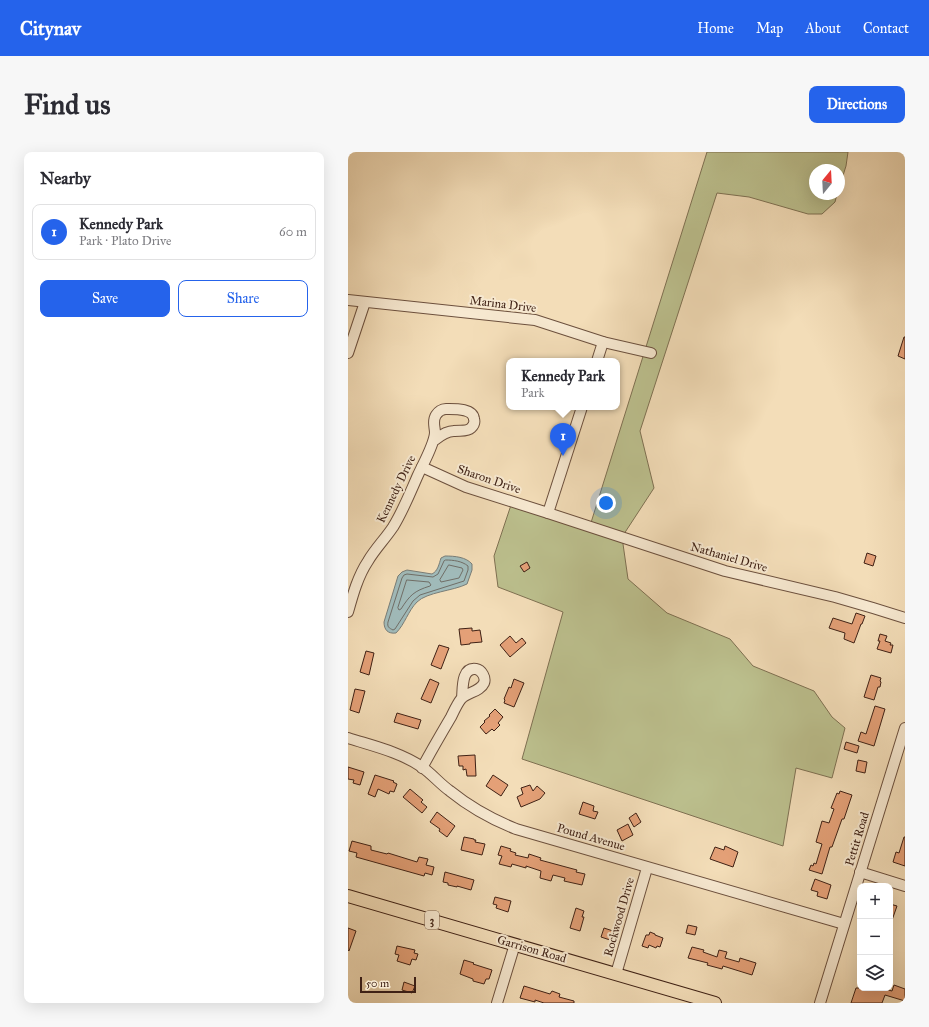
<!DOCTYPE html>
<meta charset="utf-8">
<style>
:root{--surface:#fff;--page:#f7f7f7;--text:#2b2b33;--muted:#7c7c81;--line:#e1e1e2;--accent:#2563eb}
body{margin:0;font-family:"IM FELL Great Primer",serif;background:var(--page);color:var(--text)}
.controls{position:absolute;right:12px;bottom:12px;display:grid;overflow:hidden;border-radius:8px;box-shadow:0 4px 16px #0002}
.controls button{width:36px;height:36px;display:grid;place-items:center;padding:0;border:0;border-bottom:1px solid var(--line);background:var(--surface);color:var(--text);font:20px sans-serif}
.compass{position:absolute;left:461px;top:12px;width:36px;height:36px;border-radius:50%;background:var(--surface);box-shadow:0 4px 16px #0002;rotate:18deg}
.scale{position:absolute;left:12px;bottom:10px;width:56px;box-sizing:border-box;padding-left:4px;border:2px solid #3f2115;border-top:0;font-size:11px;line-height:14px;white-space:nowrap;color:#3f2115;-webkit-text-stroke:3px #f7e9d1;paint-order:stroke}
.you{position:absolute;left:258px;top:351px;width:14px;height:14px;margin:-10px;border:3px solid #fff;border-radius:50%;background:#1a73e8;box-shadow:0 0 0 6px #1a73e833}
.badge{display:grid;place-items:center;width:26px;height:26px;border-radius:50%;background:var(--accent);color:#fff;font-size:13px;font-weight:700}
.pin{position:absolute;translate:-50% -33px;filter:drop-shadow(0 1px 2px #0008)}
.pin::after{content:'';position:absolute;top:21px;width:14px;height:12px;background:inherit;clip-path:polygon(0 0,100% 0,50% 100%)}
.popup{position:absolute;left:158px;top:206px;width:114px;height:52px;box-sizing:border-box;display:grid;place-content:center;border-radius:8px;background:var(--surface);filter:drop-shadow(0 1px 3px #0005);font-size:13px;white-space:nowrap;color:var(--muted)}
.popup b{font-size:15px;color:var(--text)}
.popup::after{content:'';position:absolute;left:50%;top:100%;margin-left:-8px;border:8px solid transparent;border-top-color:var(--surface)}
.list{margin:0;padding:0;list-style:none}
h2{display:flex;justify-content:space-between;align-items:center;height:52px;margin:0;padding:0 16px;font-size:17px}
h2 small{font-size:13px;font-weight:400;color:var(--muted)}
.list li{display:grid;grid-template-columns:26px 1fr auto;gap:12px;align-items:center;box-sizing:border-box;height:56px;margin:0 8px 8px;padding:0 8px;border:1px solid var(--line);border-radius:8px}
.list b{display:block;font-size:15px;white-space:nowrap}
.list p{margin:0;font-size:13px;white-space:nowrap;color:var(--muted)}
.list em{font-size:13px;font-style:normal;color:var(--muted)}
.actions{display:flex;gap:8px;padding:12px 16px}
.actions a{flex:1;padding:9px 0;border:1px solid var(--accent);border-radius:8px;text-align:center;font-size:14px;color:var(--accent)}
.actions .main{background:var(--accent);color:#fff}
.icon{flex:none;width:22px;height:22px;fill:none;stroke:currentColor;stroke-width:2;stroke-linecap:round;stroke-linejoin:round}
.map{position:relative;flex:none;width:557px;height:851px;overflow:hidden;border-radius:8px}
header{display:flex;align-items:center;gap:24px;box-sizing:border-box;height:56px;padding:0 20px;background:var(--accent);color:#fff}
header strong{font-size:19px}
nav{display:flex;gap:22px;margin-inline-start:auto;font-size:14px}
.intro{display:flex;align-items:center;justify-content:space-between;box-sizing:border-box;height:96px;padding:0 24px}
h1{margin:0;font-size:28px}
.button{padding:10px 18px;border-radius:8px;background:var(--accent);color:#fff;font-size:14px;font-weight:700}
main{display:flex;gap:24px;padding:0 24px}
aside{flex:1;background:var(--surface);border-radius:8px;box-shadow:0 4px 16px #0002}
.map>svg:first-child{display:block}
</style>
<header>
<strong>Citynav</strong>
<nav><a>Home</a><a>Map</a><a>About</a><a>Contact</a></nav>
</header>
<div class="intro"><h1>Find us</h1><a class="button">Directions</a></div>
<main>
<aside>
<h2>Nearby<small></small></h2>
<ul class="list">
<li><span class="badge">1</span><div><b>Kennedy Park</b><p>Park · Plato Drive</p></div><em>60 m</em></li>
</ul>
<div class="actions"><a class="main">Save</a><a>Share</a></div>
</aside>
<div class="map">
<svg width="557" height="851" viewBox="0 0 557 851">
<rect width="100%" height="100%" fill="#f3ddb8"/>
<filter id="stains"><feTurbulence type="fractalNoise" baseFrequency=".005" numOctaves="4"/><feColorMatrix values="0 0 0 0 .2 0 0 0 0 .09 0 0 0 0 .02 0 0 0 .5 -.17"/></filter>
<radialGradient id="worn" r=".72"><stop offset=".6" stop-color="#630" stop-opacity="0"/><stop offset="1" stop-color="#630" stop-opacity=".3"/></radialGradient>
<!-- green -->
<path fill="#bcc08e" stroke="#7e7052" d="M 359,0 L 500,0 L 498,14 L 491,36 L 491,18 L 467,18 L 467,42 L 489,42 L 487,50 L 474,62 L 460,62 L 401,45 L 369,41 L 292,279 L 306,336 L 274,385 L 280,427 L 319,461 L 382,487 L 405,514 L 466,539 L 484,565 L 497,576 L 484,626 L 448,616 L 435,694 L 174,607 L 215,460 L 150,435 L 146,404 L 163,353 L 241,377 Z"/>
<!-- water -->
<path fill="#a0bab9" stroke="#797d77" d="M 97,404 C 107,404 118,405 124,412 L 124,418 L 119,432 C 105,439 79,440 69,450 C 60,459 57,472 48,481 C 40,482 36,478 36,470 L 50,424 L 54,420 L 59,418 L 84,422 C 90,419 91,412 93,406 Z"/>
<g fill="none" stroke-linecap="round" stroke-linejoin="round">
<!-- shore -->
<g stroke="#706e67" stroke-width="1">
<path d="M 98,408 C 105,408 114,409 120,414 L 120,418 L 116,429 L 72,443 L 65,449 L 47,477 L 45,478 C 41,476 39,475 40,470 L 54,426 L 56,423 L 59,422 L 85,425 L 90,422 L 96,409 Z"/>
<path d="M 101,413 L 114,416 L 115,418 L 111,426 L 93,430 L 92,428 Z"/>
<path d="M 59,428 L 81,430 L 83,433 L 82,434 C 66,439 62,443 53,457 L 51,458 L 50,456 Z"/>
</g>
</g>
<!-- building -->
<g fill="#e4a077" stroke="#3f2115">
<path d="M 556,185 L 557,185 L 557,207 L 550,204 Z"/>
<path d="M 519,401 L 528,404 L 525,414 L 516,411 Z"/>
<path d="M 179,410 L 182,416 L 176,420 L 172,414 Z"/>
<path d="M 508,461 L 517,464 L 514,472 L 513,472 L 506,491 L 496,487 L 497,481 L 481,476 L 485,466 L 504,472 Z"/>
<path d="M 124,476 L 124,479 L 132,478 L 134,490 L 122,491 L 122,492 L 113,493 L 111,477 Z"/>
<path d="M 532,482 L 539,484 L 537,489 L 543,491 L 542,493 L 545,493 L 543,501 L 529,497 L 532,489 L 530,489 Z"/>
<path d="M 162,484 L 168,491 L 174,486 L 178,491 L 162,505 L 152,493 Z"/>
<path d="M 91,493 L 101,496 L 93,517 L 83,513 Z"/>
<path d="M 18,499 L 26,501 L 21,523 L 12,520 Z"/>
<path d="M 523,523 L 533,526 L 532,529 L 533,530 L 532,535 L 530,535 L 526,548 L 516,545 Z"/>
<path d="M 82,527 L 91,531 L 83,551 L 73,547 Z"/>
<path d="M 166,527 L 176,531 L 166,555 L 156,551 L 157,548 L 156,547 L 161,535 L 163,536 Z"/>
<path d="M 7,537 L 17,539 L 11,561 L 2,558 Z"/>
<path d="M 527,554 L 537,557 L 526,594 L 510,589 L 513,580 L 518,582 Z"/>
<path d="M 147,557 L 155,565 L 150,571 L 152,573 L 146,579 L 144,577 L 138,582 L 132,575 L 137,570 L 136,569 L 142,564 L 141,563 Z"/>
<path d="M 49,561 L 73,568 L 70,577 L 46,570 Z"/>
<path d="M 498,590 L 511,594 L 509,601 L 496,597 Z"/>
<path d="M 127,603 L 128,624 L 119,624 L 118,617 L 115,618 L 115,614 L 111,614 L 110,604 Z"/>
<path d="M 510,608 L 519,610 L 517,621 L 508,619 Z"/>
<path d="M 0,615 L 16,620 L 12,633 L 5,631 L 6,628 L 0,627 Z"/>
<path d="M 27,623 L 46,629 L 45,630 L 49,632 L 46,640 L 42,639 L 41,642 L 30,637 L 27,645 L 20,642 Z"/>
<path d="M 145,623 L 160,633 L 153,644 L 138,634 Z"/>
<path d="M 182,633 L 185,639 L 189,634 L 197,641 L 192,647 L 173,655 L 169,645 L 175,642 L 173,636 Z"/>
<path d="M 62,637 L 75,648 L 73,650 L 79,655 L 74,661 L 55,645 Z"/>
<path d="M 492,639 L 504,643 L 496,667 L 494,667 L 484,695 L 482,695 L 474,722 L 461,718 L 463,713 L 465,714 L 466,711 L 468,712 L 474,692 L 468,690 L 474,669 L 481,671 L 486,657 L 483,656 L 489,641 L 491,642 Z"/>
<path d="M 235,650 L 246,654 L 245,659 L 250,660 L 247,667 L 231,662 Z"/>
<path d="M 89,660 L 107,674 L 99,685 L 91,679 L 92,677 L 82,670 Z"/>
<path d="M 288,661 L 293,670 L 286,675 L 281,666 Z"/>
<path d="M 280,672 L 285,683 L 274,689 L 269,678 Z"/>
<path d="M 116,685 L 126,687 L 126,688 L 128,688 L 127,690 L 137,692 L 134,703 L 113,698 Z"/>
<path d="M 556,685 L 557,685 L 557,714 L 545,710 L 548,700 L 551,701 Z"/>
<path d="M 4,689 L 23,694 L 23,698 L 39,702 L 40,701 L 69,710 L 71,705 L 80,707 L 78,713 L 86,715 L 84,723 L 77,721 L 76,724 L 8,705 L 9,701 L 1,699 Z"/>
<path d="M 153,694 L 163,697 L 162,699 L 168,701 L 167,703 L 180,706 L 181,702 L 193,706 L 192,708 L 229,718 L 228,720 L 237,722 L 234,733 L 216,729 L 217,726 L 205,723 L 203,729 L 192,726 L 193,719 L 178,714 L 178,716 L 164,712 L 163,715 L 151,712 L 154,704 L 150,703 Z"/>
<path d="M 377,694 L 390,700 L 385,715 L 362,707 L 367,695 L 376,698 Z"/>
<path d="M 97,720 L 126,728 L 123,738 L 109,734 L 109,735 L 100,733 L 100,731 L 95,730 Z"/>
<path d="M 467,727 L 483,733 L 479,747 L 469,744 L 470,740 L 463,738 Z"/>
<path d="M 147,745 L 163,749 L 160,760 L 148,756 L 149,753 L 145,752 Z"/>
<path d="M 542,752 L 549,754 L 543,771 L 542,770 Z"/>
<path d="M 228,756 L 236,759 L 234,765 L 236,765 L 232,779 L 222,776 Z"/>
<path d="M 340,773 L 349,775 L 347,783 L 338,781 Z"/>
<path d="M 0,776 L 8,779 L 1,799 L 0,798 Z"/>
<path d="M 256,776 L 265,779 L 262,788 L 253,785 Z"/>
<path d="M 302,780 L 307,782 L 307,783 L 315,786 L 312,795 L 309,794 L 308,796 L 301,793 L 300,796 L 294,794 L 298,783 L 301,783 Z"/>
<path d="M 49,794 L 67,798 L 66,801 L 70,802 L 68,808 L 64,807 L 62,813 L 49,809 L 51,803 L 47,802 Z"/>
<path d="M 344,795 L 356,798 L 355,800 L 369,805 L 371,798 L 379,800 L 377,806 L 391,810 L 392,806 L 408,811 L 404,823 L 375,814 L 374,817 L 359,813 L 360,811 L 340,806 Z"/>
<path d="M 116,808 L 126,811 L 125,812 L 144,818 L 141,827 L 138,827 L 136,832 L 125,829 L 125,827 L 112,822 Z"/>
<path d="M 56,830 L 67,834 L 64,841 L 54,838 Z"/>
<path d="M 546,833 L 557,837 L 557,849 L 537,843 L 534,851 L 503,851 L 508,836 L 533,836 L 544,839 Z"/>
<path d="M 176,834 L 202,842 L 204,839 L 212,842 L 211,845 L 226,849 L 226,851 L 196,851 L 187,848 L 187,850 L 172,846 Z"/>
</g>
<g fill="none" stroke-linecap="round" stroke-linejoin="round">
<!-- minor casing -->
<g stroke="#6c503e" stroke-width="12">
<g id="minor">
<path d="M 0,148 L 187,168 L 255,190 L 303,201"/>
<path d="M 0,201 L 17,150"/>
<path d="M 249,209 L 255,190"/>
<path d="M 74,315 L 118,335 L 200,361 L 377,419 L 487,445 L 525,456 L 557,466"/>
<path d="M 200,361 L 234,255"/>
<path d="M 0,460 C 5,442 10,424 20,409 C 27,397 37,387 45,375 C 55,359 62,341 70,323 C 75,312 86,293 87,281 C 87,275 84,269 88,263 C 90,260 94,257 98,257 C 106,257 125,256 126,267 C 127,270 126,273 123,276 C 119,280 112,278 106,279 C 99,279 93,283 87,288 L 86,288"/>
<path d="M 0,586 C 25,594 52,600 74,615 C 84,622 92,632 102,639 C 123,656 143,667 168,677 L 496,772"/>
<path d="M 74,616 C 83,599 93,582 103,565 C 106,559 109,552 113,547 C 119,540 132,540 136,531 C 138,526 134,518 128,517 C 113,515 115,537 114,546"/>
<path d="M 512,720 L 557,734"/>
<path d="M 268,822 L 299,716"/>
<path d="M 149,851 L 167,792"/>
<path d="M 472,851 L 557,576"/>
</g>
</g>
<!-- major casing -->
<g stroke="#3f2115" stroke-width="14">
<path id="major" d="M 0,744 L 367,851"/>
</g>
<!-- minor -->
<use href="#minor" stroke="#f7e9d1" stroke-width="10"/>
<!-- major -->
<use href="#major" stroke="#f3ddb8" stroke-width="12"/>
</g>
<g text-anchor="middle" stroke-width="4" stroke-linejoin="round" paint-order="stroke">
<!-- shield labels -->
<rect fill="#f7e9d1" stroke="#765d4d" stroke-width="1" x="77" y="759" width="14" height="18" rx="3"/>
<g font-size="11" font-weight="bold" fill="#3f2115">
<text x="84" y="772">3</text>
</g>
<!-- street labels -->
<g font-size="12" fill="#3f2115" stroke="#f7e9d1">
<text transform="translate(155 152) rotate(7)" y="4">Marina Drive</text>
<text transform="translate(141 327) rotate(19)" y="4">Sharon Drive</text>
<text transform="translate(48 337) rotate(-64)" y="4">Kennedy Drive</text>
<text transform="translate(381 405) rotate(16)" y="4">Nathaniel Drive</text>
<text transform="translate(243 685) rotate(16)" y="4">Pound Avenue</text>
<text transform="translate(509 687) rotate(-73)" y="4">Pettit Road</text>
<text transform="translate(271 765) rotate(-74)" y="4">Rockwood Drive</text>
<text transform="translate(184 797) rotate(16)" y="4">Garrison Road</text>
</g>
</g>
<rect width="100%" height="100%" filter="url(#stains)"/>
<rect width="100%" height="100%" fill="url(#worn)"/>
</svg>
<div class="controls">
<button>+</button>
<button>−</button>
<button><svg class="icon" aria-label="layers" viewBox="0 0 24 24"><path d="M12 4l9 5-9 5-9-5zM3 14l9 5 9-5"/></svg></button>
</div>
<svg class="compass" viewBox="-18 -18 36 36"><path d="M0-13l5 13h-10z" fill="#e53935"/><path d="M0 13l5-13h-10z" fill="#7c7c81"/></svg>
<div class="scale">50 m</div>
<div class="you"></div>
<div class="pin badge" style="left:215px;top:304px">1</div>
<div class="popup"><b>Kennedy Park</b>Park</div>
</div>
</main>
